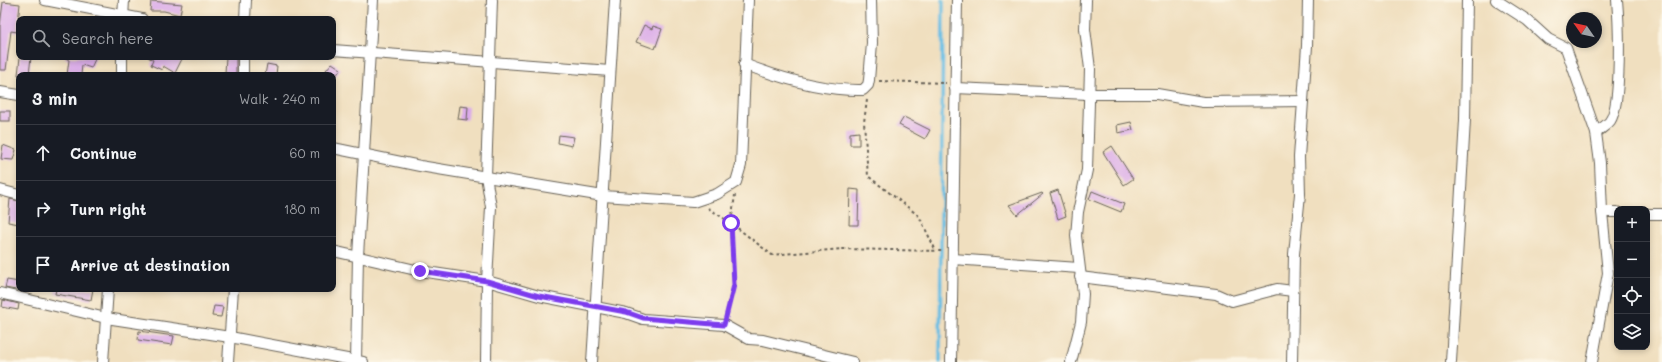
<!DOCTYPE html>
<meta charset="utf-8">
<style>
:root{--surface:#171b24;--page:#20242c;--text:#f1f3f6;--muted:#9ea1a6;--line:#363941}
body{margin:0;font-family:Mali,sans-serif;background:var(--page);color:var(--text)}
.controls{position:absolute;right:12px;bottom:12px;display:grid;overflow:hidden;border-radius:8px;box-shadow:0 2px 6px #0003}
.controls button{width:36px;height:36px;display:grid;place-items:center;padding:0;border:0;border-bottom:1px solid var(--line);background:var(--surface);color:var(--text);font:20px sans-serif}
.compass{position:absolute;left:1566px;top:12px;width:36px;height:36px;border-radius:50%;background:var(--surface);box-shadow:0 2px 6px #0003;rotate:304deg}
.stop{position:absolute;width:12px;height:12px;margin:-9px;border:3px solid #7c3aed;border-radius:50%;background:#fff}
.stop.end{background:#7c3aed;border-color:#fff;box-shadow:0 1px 4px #0008}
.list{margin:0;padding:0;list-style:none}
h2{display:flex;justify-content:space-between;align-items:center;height:52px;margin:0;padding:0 16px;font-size:17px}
h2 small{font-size:13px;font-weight:400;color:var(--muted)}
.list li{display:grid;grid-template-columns:26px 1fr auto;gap:12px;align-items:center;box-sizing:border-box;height:56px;padding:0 16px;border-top:1px solid var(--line)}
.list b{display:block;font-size:15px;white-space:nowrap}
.list em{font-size:13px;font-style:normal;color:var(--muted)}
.icon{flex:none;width:22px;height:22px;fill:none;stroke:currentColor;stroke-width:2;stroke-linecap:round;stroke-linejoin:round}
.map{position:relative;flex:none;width:1662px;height:362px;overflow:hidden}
.search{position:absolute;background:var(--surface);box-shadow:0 2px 6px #0003;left:16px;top:16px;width:320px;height:44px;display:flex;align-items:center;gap:10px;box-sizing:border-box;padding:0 14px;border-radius:8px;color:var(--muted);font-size:15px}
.panel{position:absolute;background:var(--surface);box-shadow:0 2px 6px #0003;left:16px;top:72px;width:320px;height:220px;border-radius:8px}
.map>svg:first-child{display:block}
</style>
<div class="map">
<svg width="1662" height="362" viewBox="0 0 1662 362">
<rect width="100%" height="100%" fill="#fcf5e5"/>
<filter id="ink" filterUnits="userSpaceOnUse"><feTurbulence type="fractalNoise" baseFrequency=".025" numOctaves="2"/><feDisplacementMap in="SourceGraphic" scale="8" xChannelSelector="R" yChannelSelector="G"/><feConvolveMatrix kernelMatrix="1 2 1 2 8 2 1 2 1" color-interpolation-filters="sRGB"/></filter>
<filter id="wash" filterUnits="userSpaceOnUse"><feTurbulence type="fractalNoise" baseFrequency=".012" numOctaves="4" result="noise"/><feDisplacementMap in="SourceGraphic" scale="16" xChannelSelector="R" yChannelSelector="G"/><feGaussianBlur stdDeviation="0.9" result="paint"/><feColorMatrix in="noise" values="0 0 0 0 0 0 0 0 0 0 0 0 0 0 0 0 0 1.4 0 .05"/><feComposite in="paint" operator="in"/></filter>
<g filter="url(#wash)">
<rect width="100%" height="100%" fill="#f0dfbf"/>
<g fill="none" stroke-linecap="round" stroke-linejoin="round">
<!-- stream -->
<path stroke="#67bee4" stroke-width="3.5" d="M 940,362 L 943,0"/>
</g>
<g id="blocks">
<!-- building -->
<g fill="#daaae9">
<path d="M 151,1 L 182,4 L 180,15 L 164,11 L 150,11 Z"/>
<path d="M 3,2 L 20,4 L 17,32 L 11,31 L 6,70 L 0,70 L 0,26 Z"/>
<path d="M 644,25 L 652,29 L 653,26 L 662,29 L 655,49 L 636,42 Z"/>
<path d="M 20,57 L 31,57 L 29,75 L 18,75 Z"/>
<path d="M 64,57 L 96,57 L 91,68 L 82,65 L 81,75 L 67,75 L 69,60 Z"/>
<path d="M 148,57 L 183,57 L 175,73 L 163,66 L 162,70 L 151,65 L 153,60 Z"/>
<path d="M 226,57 L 236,58 L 236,74 L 225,73 Z"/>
<path d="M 332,63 L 341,69 L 335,77 L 326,70 Z"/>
<path d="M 267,64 L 277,66 L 276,75 L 265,75 Z"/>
<path d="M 460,106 L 468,107 L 467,120 L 458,119 Z"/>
<rect x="0" y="111" width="10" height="10"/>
<path d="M 904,117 L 930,130 L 925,139 L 899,125 Z"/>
<path d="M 1131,122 L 1133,130 L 1118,133 L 1117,125 Z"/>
<path d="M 859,132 L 859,145 L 850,145 L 850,133 Z"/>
<path d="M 559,135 L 574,137 L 572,146 L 558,143 Z"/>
<path d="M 3,145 L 16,150 L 13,160 L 1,159 Z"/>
<path d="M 1112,146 L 1133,179 L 1124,185 L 1103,152 Z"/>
<path d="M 850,189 L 859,190 L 858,225 L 849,225 Z"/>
<path d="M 1058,190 L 1066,216 L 1058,219 L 1050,193 Z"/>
<path d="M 1092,191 L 1124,204 L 1121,212 L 1089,199 Z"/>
<path d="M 1042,193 L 1043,194 L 1017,215 L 1009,205 Z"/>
<path d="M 10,199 L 19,201 L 19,224 L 8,222 Z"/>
<path d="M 7,280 L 19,282 L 19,289 L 22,289 L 21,291 L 5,288 Z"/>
<path d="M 56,289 L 93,289 L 91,300 L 55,294 Z"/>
<path d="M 3,300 L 19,304 L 18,310 L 2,307 Z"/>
<path d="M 214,306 L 223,307 L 221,317 L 212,316 Z"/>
<path d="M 139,331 L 174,336 L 172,345 L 138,340 Z"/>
</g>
</g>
</g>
<g filter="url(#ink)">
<use href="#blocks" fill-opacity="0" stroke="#666055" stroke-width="1"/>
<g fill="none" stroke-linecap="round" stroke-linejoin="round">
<!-- minor casing -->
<g stroke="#666055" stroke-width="12">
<g id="minor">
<path d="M 45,0 L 142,19"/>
<path d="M 1496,0 L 1527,20 L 1548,39 L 1566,48 L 1596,133 L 1600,163 L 1602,212 L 1608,273 L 1592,362"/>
<path d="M 123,19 L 124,0"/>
<path d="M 245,19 L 246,0"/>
<path d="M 333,50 L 610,71"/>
<path d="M 744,64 C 782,79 822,91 863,90 L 868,85 L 869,80 L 872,43 L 871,0"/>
<path d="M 122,75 L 122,57"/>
<path d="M 243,75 L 243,57"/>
<path d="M 955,88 L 1088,94 L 1157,94 L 1203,102 L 1303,101"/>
<path d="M 0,92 L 19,95"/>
<path d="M 1596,133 C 1600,129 1607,125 1610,121 C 1622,104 1619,23 1617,0"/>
<path d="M 333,148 L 420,166 L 603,196 L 693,202 L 717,194 L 736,182 L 741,165 L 748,0"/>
<path d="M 0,190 L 19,195"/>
<path d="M 1602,212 L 1617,212"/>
<path d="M 1647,214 L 1662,214"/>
<path d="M 333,251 L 420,271 L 487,281 L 539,296 L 626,313 L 643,319 L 724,325 L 749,339 L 763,340 L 853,362"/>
<path d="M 953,259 L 1079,268"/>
<path d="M 1080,277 L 1216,294 L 1232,301 L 1277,289 L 1293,291"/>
<path d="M 0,293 L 106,318 L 230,337 L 363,362"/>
<path d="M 103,362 L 108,289"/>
<path d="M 228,362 L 233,289"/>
<path d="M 356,362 L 358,256 L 373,0"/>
<path d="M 486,362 L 487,281 L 491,207 L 486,176 L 492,0"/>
<path d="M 592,362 L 615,0"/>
<path d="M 951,362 L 957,0"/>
<path d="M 1071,362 L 1081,322 L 1083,294 L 1076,236 L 1078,212 L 1087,170 L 1090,69 L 1085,29 L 1086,0"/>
<path d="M 1292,362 L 1294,254 L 1300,194 L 1299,157 L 1307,46 L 1308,0"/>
<path d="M 1451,362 L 1465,120 L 1467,0"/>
</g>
</g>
<!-- path -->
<g stroke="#666055" stroke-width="2" stroke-dasharray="3 3" stroke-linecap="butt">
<path d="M 879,81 L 946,83"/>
<path d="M 867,100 L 864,122 L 868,176 L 919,216 L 936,251"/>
<path d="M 708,208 L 731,223 L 772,255 L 841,249 L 942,251"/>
<path d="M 726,316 L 734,285 L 731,223 L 735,195"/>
</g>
<!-- minor -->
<use href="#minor" stroke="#fff" stroke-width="10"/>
</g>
</g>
<g fill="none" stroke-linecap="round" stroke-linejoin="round" filter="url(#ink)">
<!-- route -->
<path stroke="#7c3aed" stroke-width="5" d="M 420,271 L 487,281 L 539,296 L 626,312 L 643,318 L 724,325 L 734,285 L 731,223"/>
</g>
</svg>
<div class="controls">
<button>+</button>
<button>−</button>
<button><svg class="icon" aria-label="locate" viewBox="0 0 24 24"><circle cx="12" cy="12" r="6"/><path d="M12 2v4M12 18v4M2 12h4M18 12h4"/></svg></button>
<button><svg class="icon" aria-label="layers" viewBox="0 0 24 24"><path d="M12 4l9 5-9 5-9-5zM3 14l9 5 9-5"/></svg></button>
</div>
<svg class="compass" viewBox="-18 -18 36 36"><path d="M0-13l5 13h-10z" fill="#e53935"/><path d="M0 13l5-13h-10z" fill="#9ea1a6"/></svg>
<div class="stop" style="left:731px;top:223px"></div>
<div class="stop end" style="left:420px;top:271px"></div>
<div class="search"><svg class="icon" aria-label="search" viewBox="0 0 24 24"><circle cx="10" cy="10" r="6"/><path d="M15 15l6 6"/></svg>Search here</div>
<section class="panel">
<h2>3 min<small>Walk · 240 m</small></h2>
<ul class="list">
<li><svg class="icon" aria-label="ahead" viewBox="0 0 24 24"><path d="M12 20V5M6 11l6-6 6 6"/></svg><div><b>Continue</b></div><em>60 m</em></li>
<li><svg class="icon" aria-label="right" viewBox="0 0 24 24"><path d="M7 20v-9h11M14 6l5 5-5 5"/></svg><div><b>Turn right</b></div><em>180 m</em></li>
<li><svg class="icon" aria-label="arrive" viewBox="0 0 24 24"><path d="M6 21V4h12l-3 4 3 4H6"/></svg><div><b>Arrive at destination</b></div></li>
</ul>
</section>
</div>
